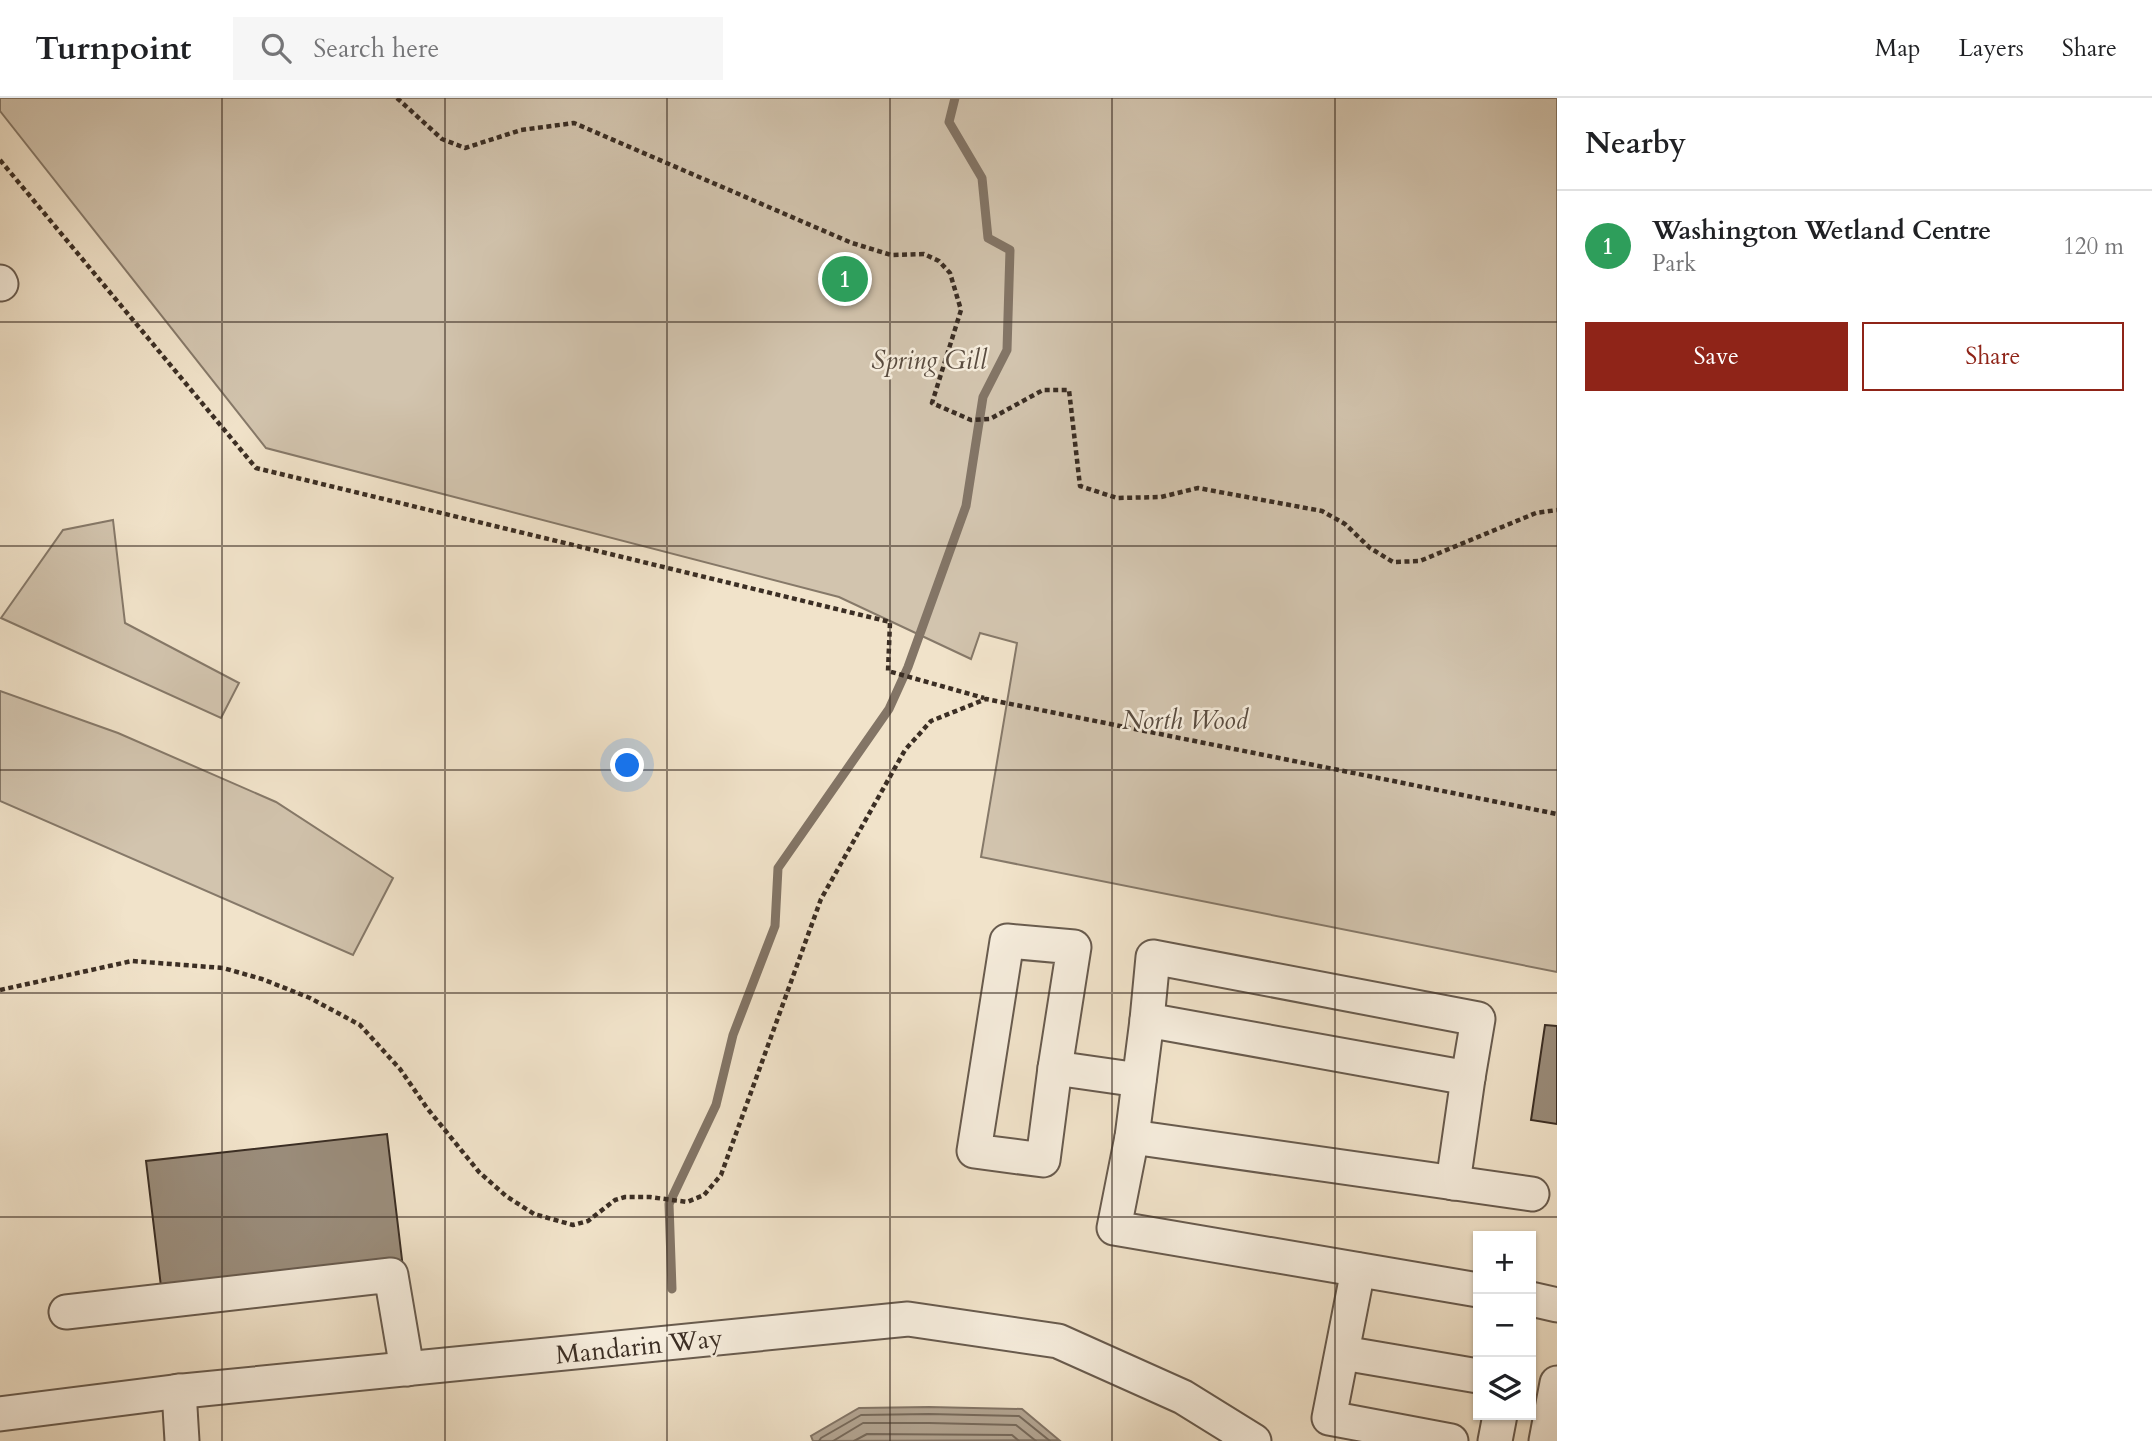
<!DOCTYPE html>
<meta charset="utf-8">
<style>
:root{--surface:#fff;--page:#f6f6f6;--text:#202124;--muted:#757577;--line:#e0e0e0;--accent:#8f2418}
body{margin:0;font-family:Cardo,serif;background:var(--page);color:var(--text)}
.controls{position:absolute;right:21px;bottom:21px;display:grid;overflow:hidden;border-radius:0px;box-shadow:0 2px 5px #0004}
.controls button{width:63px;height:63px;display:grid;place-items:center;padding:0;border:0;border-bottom:2px solid var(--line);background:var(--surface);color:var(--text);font:35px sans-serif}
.you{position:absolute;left:628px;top:668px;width:24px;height:24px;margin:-18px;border:5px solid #fff;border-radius:50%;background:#1a73e8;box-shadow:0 0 0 10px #1a73e833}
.badge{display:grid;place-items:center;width:46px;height:46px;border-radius:50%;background:var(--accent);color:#fff;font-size:23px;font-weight:700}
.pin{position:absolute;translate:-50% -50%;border:4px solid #fff;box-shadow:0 2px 7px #0006}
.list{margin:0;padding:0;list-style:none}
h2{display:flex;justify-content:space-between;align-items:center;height:91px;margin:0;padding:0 28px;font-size:30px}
h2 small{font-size:23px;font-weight:400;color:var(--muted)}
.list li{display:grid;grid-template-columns:46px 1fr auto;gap:21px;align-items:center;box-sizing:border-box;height:112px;padding:0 28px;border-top:2px solid var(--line)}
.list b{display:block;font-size:26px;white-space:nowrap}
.list p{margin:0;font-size:23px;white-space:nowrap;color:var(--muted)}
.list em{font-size:23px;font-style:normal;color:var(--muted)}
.actions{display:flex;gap:14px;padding:21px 28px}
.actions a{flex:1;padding:16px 0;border:2px solid var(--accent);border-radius:0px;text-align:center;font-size:24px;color:var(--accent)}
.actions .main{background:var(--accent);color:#fff}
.icon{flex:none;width:38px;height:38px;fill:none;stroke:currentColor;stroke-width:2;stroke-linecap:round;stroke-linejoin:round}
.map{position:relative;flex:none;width:1557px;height:1343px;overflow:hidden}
header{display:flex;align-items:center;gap:42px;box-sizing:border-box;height:98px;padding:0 35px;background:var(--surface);border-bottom:2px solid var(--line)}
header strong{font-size:33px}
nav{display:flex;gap:38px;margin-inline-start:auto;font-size:24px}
.search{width:490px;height:63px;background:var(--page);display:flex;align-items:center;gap:18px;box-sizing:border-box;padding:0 24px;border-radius:0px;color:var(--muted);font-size:26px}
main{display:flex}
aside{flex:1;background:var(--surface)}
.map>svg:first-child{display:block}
</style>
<header>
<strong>Turnpoint</strong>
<div class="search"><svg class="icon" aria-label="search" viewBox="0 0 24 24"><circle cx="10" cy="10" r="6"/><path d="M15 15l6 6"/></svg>Search here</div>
<nav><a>Map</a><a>Layers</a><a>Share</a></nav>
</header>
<main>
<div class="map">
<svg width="1557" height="1343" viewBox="0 0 1557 1343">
<rect width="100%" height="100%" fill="#f1e3ca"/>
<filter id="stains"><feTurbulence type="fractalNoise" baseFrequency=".00286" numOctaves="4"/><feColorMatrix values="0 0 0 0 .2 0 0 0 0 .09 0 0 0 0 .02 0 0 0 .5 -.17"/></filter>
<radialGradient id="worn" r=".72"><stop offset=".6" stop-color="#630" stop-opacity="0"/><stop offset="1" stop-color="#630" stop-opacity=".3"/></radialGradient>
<!-- green -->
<g fill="#d2c4ae" stroke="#867969" stroke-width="2">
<path d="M 0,0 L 1557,0 L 1557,874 L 981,759 L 1017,545 L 980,535 L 971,561 L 839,499 L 266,350 L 0,13 Z"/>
<path d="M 113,422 L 125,525 L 239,585 L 221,620 L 1,520 L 63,432 Z"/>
<path d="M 0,593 L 118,635 L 276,704 L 393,780 L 353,857 L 0,703 Z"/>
</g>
<!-- water -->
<path fill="#b3a592" stroke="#837566" stroke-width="2" d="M 929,1309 L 1022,1311 L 1059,1342 L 813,1343 L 811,1338 L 859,1310 Z"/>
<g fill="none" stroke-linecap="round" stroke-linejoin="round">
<!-- shore -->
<g stroke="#776a5b" stroke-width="2">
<path d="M 819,1343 L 821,1340 L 861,1317 L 929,1316 L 1019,1318 L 1050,1343"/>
<path d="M 833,1343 L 863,1325 L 929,1325 L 1016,1327 L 1036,1343"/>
<path d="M 854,1343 L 867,1336 L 1012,1337 L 1019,1343"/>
</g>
<!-- stream -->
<path stroke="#837566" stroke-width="9" d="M 672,1191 L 669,1106 L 716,1007 L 733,937 L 775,828 L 778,770 L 889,611 L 908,569 L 966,408 L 983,299 L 1007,252 L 1010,152 L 988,140 L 982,80 L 949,24 L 955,0"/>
</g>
<!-- building -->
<g fill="#9a8c7a" stroke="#3b2e24" stroke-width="2">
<path d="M 1545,927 L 1557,928 L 1557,1026 L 1531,1022 Z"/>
<path d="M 387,1036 L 403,1170 L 162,1197 L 146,1063 Z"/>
</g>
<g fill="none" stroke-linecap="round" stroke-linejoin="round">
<!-- minor casing -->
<g stroke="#685b4e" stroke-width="37">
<g id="minor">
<path d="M 0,184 L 1,186"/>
<path d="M 1007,843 L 1074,849 L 1055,970 L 1043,1062 L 974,1053 Z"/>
<path d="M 1147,922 L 1153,859 L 1478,921 L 1468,980"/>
<path d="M 1055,970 L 1139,982"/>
<path d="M 1132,1039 L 1532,1096"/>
<path d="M 1453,1085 L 1468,980 L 1147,922 L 1132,1039 L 1114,1130 L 1478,1192"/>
<path d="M 1358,1172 L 1329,1320 L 1451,1343"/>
<path d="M 1531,1201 L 1557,1207"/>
<path d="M 66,1214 L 391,1177 L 407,1271"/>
<path d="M 1343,1255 L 1478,1278"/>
<path d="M 179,1293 L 182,1343"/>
<path d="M 0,1316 L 173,1294 L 908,1221 L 1058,1243 L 1183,1299 L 1254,1343"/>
<path d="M 1495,1343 L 1500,1317"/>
<path d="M 1546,1343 L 1557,1285"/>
</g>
</g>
<!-- path -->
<g stroke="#3b2e24" stroke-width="4.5" stroke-dasharray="5 3.5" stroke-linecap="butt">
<path d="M 397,0 L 442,41 L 465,50 L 521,32 L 574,25 L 852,145 L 891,157 L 924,156 L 939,163 L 950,175 L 961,212 L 932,305 L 971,322 L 990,321 L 1043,292 L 1069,292 L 1080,388 L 1117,400 L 1161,399 L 1198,390 L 1322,413 L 1345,426 L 1370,450 L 1393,464 L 1420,463 L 1536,415 L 1557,412"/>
<path d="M 0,62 L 256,370 L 890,524 L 888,573 L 984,600"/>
<path d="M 0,892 L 132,863 L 223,870 L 262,881 L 310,900 L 360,927 L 400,971 L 427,1010 L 479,1074 L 506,1098 L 534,1116 L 573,1127 L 588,1123 L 615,1102 L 625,1099 L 650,1099 L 687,1104 L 704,1097 L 721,1077 L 821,801 L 905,652 L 931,623 L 986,601 L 1557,716"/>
</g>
<!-- minor -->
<use href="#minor" stroke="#f6eddd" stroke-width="33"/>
</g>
<!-- grid -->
<path fill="none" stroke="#3b2e24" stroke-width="2" stroke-opacity="0.55" d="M 222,0 L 222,1343M 445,0 L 445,1343M 667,0 L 667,1343M 890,0 L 890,1343M 1112,0 L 1112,1343M 1335,0 L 1335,1343M 0,224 L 1557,224M 0,448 L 1557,448M 0,672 L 1557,672M 0,895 L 1557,895M 0,1119 L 1557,1119"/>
<g text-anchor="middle" stroke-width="5" stroke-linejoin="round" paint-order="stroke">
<!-- park labels -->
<g font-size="26" font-style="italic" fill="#594c40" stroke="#f6eddd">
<text x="929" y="271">Spring Gill</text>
<text x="1185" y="631">North Wood</text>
</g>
<!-- street labels -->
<g font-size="26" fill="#3b2e24" stroke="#f6eddd">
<text transform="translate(639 1248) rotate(-6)" y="9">Mandarin Way</text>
</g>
</g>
<rect width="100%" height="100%" filter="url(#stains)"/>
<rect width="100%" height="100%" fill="url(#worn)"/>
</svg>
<div class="controls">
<button>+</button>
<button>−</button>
<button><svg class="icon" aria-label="layers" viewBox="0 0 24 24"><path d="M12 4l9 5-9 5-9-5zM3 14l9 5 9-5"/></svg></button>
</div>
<div class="you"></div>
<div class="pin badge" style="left:845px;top:181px;background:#2e9e5b">1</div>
</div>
<aside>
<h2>Nearby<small></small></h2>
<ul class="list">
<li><span class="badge" style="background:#2e9e5b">1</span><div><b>Washington Wetland Centre</b><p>Park</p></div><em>120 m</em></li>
</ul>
<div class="actions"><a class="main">Save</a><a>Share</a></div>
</aside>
</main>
